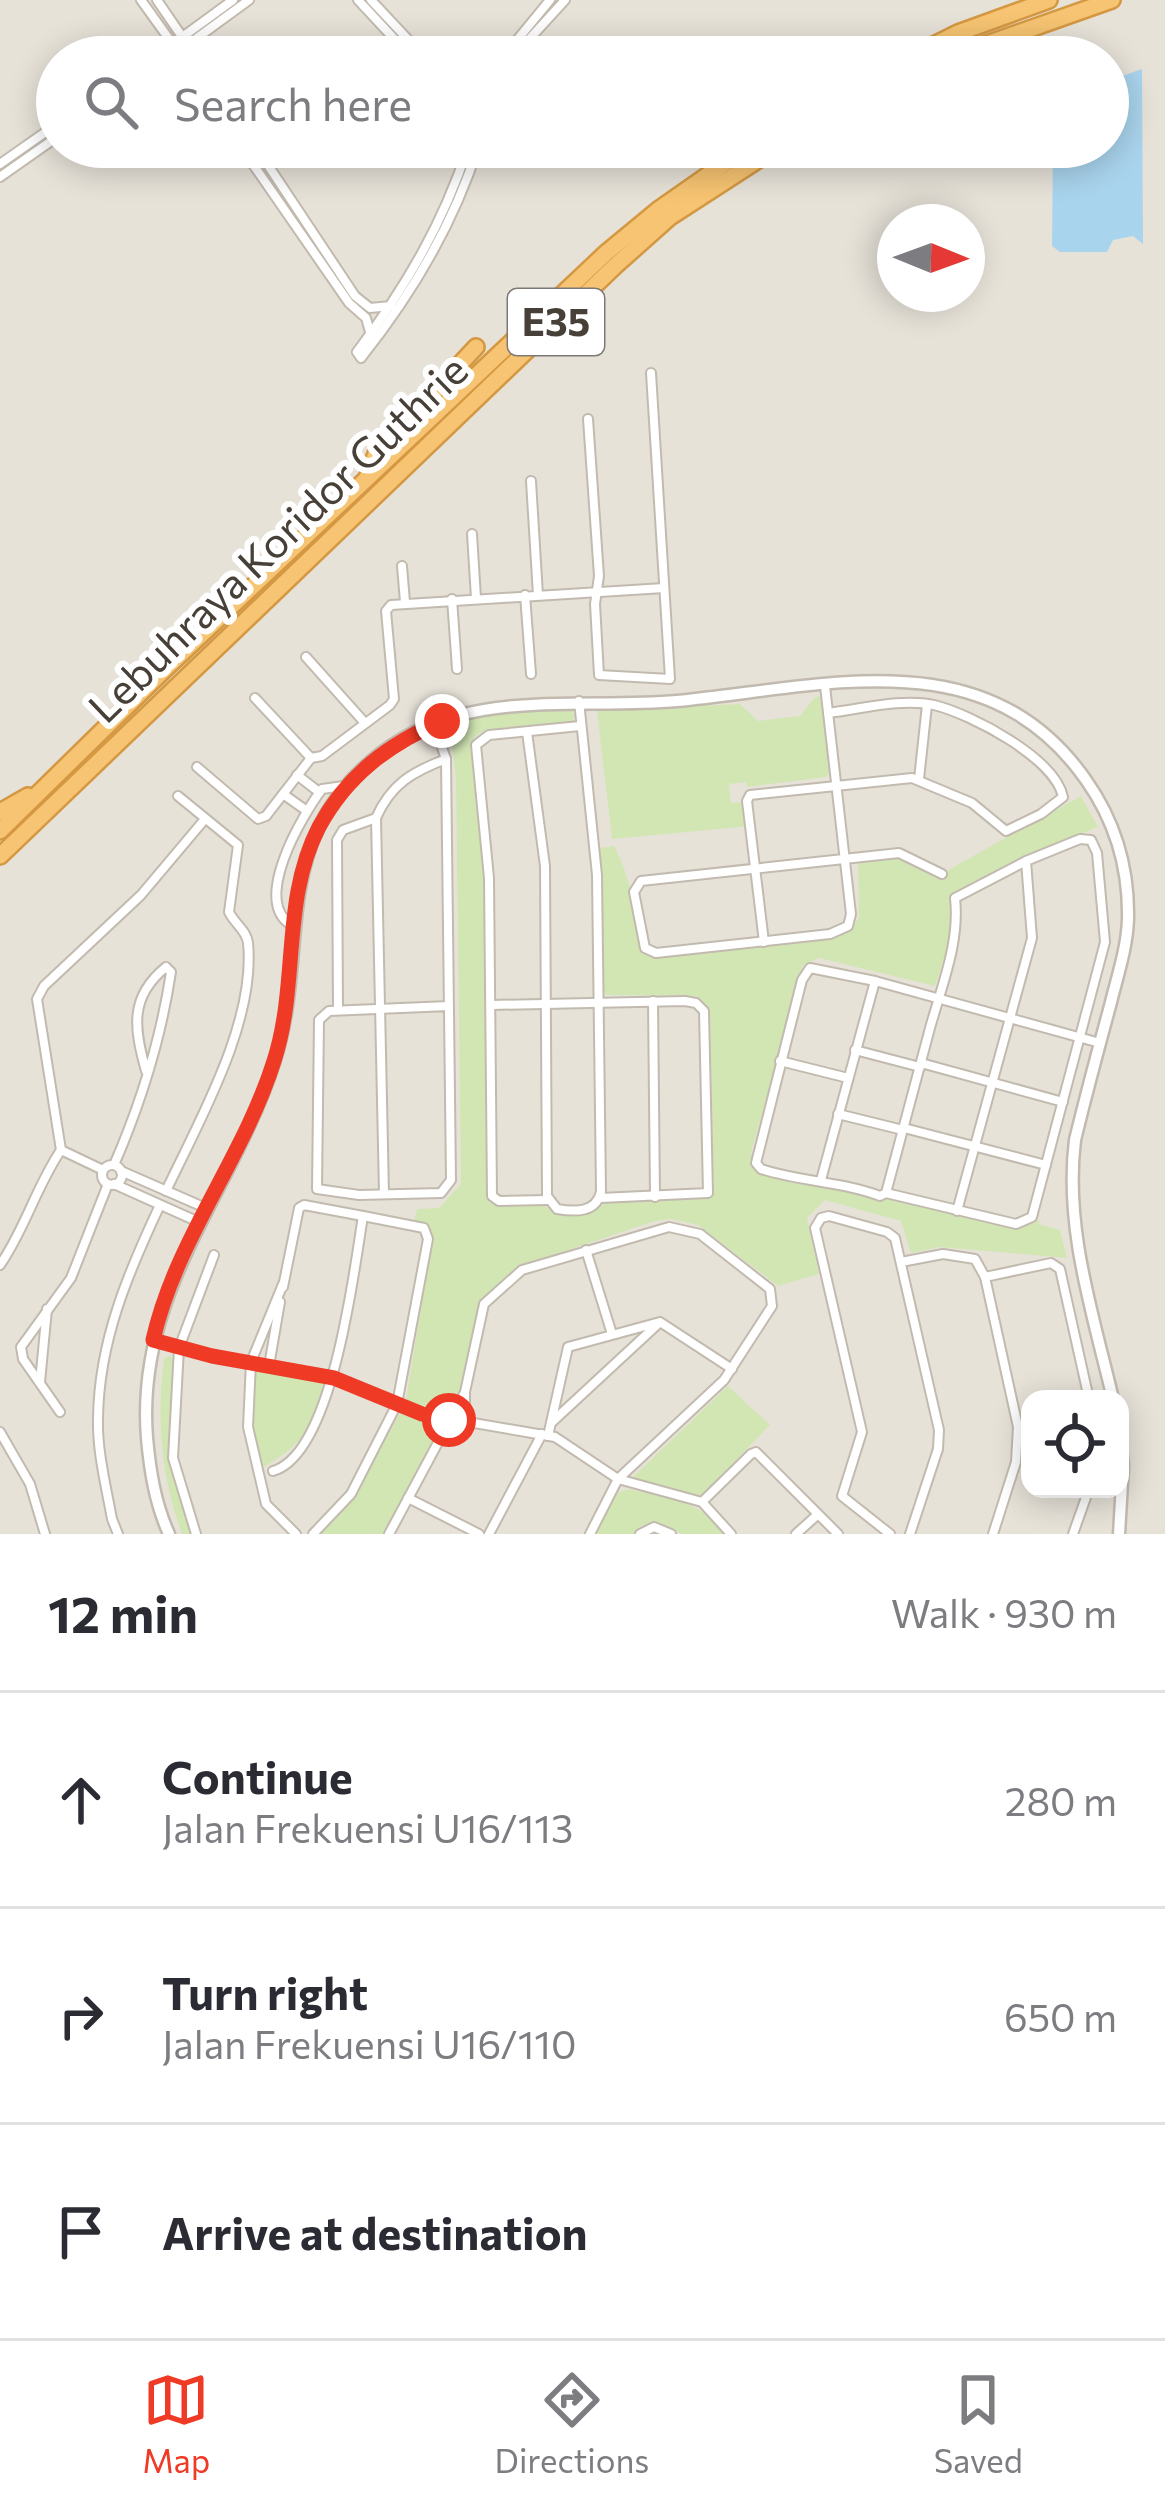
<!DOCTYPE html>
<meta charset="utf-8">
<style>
:root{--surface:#fff;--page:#f7f7f7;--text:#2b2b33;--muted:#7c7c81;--line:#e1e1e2;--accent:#ef3a26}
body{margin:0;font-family:Commissioner,sans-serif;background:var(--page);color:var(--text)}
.controls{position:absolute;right:36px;bottom:36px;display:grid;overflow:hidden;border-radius:24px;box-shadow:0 6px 30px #0003}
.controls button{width:108px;height:108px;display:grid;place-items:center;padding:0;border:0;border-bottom:3px solid var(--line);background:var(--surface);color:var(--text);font:60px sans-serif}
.compass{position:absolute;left:877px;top:204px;width:108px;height:108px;border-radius:50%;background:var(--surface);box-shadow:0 6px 30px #0003;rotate:91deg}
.stop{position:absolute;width:36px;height:36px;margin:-27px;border:9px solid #ef3a26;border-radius:50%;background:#fff}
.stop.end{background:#ef3a26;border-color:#fff;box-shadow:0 3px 12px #0008}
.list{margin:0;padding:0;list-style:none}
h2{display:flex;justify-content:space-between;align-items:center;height:156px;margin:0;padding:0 48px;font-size:51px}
h2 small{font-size:39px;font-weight:400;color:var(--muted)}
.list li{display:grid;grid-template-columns:78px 1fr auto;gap:36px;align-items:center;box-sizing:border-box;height:216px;padding:0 48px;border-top:3px solid var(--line)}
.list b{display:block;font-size:45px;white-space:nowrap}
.list p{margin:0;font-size:39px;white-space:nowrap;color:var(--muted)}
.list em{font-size:39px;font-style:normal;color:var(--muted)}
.icon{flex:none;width:66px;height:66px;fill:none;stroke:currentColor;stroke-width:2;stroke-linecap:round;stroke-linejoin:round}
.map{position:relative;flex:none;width:1165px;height:1534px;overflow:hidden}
.search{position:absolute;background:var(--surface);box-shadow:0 6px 30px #0003;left:36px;right:36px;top:36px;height:132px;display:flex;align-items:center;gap:30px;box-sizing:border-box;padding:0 42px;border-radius:66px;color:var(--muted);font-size:45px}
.sheet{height:804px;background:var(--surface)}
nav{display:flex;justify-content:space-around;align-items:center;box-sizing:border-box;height:168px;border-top:3px solid var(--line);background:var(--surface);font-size:33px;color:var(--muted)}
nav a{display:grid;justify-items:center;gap:6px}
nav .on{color:var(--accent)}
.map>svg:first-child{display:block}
</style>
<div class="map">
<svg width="1165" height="1534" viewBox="0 0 1165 1534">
<rect width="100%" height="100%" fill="#f4f0e9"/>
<!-- residential -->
<path fill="#e7e2d8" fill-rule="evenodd" d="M 0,0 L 1165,0 L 1165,1534 L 0,1534 ZM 57,57 L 1108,57 L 1108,147 L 57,147 ZM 895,222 L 967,222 L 967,294 L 895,294 ZM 1030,1399 L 1120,1399 L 1120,1489 L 1030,1489 Z"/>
<!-- green -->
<g fill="#d2e6b4">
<path d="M 824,696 L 831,771 L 826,777 L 747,787 L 746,782 L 729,784 L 731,803 L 749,802 L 751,826 L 612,839 L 597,711 L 740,704 L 758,721 L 800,716 L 815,697 Z"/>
<path d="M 568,707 L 575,715 L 573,721 L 485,730 L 474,737 L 471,748 L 484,867 L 489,1203 L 541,1204 L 557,1213 L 590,1213 L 609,1201 L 706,1199 L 714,1193 L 710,1010 L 697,996 L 606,995 L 603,988 L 600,848 L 614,846 C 630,876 635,908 640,940 L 654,952 L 852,929 L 859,917 L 858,861 L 898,852 L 941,874 L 1081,796 L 1098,827 L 1019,860 L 950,895 L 953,931 L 935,986 L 819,958 L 803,965 L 751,1153 L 761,1172 L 803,1185 L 857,1187 L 1017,1229 L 1039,1220 L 1039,1224 L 1060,1230 L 1067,1258 L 940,1247 L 911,1253 L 901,1221 L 825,1200 L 807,1218 L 819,1274 L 778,1286 L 698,1225 L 671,1219 L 655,1221 L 517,1267 L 480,1303 L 465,1382 L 452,1405 L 439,1413 L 406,1401 L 431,1243 L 427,1226 L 414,1220 L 417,1209 L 439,1208 L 461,1184 L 456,779 L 450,723 L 492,713 Z"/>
<path d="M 170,1355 L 175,1363 L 168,1447 L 190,1534 L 182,1534 C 161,1477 156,1419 164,1359 Z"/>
<path d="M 263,1369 L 321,1379 L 325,1386 C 305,1432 308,1441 264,1467 C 246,1442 253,1404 253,1374 Z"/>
<path d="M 728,1386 L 770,1425 L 706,1491 L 700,1495 L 634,1481 L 634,1476 Z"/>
<path d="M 401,1411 L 441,1422 L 443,1426 L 385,1534 L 316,1534 L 360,1488 Z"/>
<path d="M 628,1489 C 665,1498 703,1500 724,1534 L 682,1534 L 653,1522 L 639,1527 L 635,1534 L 594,1534 L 615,1494 Z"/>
</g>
<!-- water -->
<path fill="#a9d4ed" d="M 1142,69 L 1143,244 L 1133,236 L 1113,240 L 1107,252 L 1060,252 L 1052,246 L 1053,147 L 1108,147 L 1108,81 Z"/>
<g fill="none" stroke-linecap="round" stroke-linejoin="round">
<!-- minor casing -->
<g stroke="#c2baaf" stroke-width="12">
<g id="minor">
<path d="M 141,0 L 182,57"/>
<path d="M 157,0 L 196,57"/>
<path d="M 358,0 L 411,57"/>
<path d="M 371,0 L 416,48 L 432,57"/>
<path d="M 155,57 L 233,0"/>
<path d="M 171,57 L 249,0"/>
<path d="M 503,57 L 550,0"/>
<path d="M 513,57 L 565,0"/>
<path d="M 241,147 L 349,303 L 366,318 L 370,332"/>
<path d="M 256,147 L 355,296 L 370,308 L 391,306"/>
<path d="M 0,164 L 57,124"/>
<path d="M 0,177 L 57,137"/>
<path d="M 357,352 L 361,358 C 412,294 453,226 478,147"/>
<path d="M 357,352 C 405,288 443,224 468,147"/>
<path d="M 588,419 L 599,576 L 595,604 L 599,675 L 670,679 L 651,373"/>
<path d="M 531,481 L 538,595"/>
<path d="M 472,534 L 476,598"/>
<path d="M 402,566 L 405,602"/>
<path d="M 525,595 L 531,674"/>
<path d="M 452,599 L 457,669"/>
<path d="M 306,657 L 365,723"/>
<path d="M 825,686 L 851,914 L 848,926 L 830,934 L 656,953 L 645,948 L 634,892 L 641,881 L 899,853 L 942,874"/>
<path d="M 255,698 L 311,758"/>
<path d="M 434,724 L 446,759 L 451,1180 L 441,1193 L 359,1195 L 317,1189 L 319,1020 L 329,1011 L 449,1006"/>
<path d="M 527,732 L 545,866 L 547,1196 L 557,1209 C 575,1212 596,1213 601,1192 L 597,875 L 579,701"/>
<path d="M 197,767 L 258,819 L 266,816 L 311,758 L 322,756 L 390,705 L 394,699 L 386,611 L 391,605 L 664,588"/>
<path d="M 297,775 L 319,792"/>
<path d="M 919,779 L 927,705"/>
<path d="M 283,794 L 307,811"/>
<path d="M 376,818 L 384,1194"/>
<path d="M 1026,861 L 955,898 C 960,942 942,985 930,1028 C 915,1083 901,1138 886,1193 L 880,1196 C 840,1181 801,1182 761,1169 L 756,1163 L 802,980 L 810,968 L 875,981 L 1100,1043"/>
<path d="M 293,926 C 250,903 302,816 322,789 L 344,786"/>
<path d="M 764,942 L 747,801 L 750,795 L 912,778 L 972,803 L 1006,831 L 1041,814 L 1063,797 C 1055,758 971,714 934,705 C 901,698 862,709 828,713"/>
<path d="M 653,1001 L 655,1197"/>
<path d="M 491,1005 L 685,1001 L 696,1003 L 704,1011 L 708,1193 L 600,1198"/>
<path d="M 338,1010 L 337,840 L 343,830 L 376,818 C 391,784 412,772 446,759"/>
<path d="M 855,1050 L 920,1067"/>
<path d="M 780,1061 L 848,1078"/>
<path d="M 921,1063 L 1063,1102"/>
<path d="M 838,1114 L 903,1130"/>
<path d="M 904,1128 L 1046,1165"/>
<path d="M 61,1150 L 37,999 L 44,986 L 141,895 L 205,819"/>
<path d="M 61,1150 L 103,1170"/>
<path d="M 114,1165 C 141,1103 161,1038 171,972 L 166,967 C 129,997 134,1028 146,1071"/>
<circle cx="112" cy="1175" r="10"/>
<path d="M 121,1171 L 208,1209"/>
<path d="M 821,1180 L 875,981"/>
<path d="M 114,1184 L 201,1223"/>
<path d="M 166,1191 C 199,1121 256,1022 248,943 C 247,931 234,923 229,912 L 238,845 L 178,796"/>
<path d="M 886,1193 L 1016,1224 L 1032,1217 L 1105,942 L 1097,853 L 1091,840 L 1080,839 L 1026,861 L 1032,938 L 957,1211"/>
<path d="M 548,1200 L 499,1201 L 492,1196 L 489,878 L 476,745 L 489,735 L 580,726"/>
<path d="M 586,1250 L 612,1334"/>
<path d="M 901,1262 L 943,1254 L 975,1259 L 985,1277 L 1051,1263 L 1060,1269 L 1089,1399"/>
<path d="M 0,1265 C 25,1229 36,1187 61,1150"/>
<path d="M 985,1277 L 1018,1427 L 1016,1462 L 993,1534"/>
<path d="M 283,1284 L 251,1362 L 248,1427 L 266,1504 L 296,1534"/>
<path d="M 283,1287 L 299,1208 L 304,1205 L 363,1216"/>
<path d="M 153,1340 L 212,1356 L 334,1378 L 422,1414 L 555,1437 L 618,1479 L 702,1502 L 731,1534"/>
<path d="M 269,1366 L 280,1302"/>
<path d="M 40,1382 L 47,1309"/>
<path d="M 60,1412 L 23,1359 L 21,1347 L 71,1278 L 108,1184"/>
<path d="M 465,1422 L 465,1392 L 484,1304 L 522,1270 L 669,1227 L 700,1234 L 770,1289 L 772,1306 L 724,1380 L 618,1479 L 590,1534"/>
<path d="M 551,1423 L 659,1323"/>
<path d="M 0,1432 L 30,1484 L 45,1534"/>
<path d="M 548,1436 L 568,1347 L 660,1322 L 732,1369"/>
<path d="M 273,1471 C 333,1454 354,1271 363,1216 L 424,1228 L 428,1239 L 397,1404 L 351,1494 L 313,1534"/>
<path d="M 408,1498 L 479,1534"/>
<path d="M 702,1502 L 751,1454 L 756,1452 L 838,1534"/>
<path d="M 118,1534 L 112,1519 C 106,1486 97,1451 98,1418 C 99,1341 128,1273 160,1205"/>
<path d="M 196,1534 L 173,1458 L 179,1348 L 214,1255"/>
<path d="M 389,1534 L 464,1394"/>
<path d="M 489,1534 L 542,1434"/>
<path d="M 640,1534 L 654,1527 L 671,1534"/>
<path d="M 796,1534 L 816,1516"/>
<path d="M 890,1534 L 842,1496 L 862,1432 L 815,1228 L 821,1218 L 829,1216 L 887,1232 L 895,1238 L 939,1430 L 938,1449 L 910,1534"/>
<path d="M 1073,1534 L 1089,1489"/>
</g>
</g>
<!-- tertiary casing -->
<g stroke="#c2baaf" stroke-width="15">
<g id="tertiary">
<path d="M 169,1534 C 155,1503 150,1471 147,1438 C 135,1290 233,1193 275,1060 C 311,945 267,841 381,753 C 468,686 577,710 677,701 C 824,687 986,637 1086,780 C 1115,821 1129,869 1128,919 C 1127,949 1117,977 1110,1006 C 1098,1050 1086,1095 1075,1140 C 1064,1227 1093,1314 1113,1399"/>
<path d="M 1119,1534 L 1123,1466 L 1120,1437"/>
</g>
</g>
<!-- motorway casing -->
<g stroke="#d59842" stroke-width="20">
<g id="motorway">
<path d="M 910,57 L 958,33 L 1049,0"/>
<path d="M 950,57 L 1112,0"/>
<path d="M 367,478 L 376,454 L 476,347"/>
<path d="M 0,812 L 28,796"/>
<path d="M 0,831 L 164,670 L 606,253 L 658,210 L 748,147"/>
<path d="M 0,856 L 615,266 L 670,217 L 778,147"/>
</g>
</g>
<!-- minor -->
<use href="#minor" stroke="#fff" stroke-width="8"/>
<!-- tertiary -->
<use href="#tertiary" stroke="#fff" stroke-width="10"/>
<!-- motorway -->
<use href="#motorway" stroke="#f6c472" stroke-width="15"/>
</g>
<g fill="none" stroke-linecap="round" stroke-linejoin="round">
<!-- route -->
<path stroke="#ef3a26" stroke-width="15" d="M 442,721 C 389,744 347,775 319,827 C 281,900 299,984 274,1061 C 244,1157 175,1241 153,1340 L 212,1356 L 334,1378 L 422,1414 L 449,1420"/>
</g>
<g text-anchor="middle" stroke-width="12" stroke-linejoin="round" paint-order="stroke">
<!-- shield labels -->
<rect fill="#fff" stroke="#7e7974" stroke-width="3" x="508" y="289" width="96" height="66" rx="9"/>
<g font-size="39" font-weight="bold" fill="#474038">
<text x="556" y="336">E35</text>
</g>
<!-- street labels -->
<g font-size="42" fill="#474038" stroke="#fff">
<text transform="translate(278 539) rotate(-44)" y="15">Lebuhraya Koridor Guthrie</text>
</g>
</g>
</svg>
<div class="controls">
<button><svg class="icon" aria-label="locate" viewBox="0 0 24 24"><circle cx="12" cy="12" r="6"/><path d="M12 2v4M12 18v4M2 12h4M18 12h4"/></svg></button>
</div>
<svg class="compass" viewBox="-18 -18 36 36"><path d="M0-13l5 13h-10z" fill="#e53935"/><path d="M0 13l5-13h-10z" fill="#7c7c81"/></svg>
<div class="stop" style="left:449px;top:1420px"></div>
<div class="stop end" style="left:442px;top:721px"></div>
<div class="search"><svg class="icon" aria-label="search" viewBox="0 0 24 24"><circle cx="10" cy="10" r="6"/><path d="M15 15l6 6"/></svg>Search here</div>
</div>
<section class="sheet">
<h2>12 min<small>Walk · 930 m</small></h2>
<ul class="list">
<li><svg class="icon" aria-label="ahead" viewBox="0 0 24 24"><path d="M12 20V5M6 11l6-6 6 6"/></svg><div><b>Continue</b><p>Jalan Frekuensi U16/113</p></div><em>280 m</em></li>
<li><svg class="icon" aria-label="right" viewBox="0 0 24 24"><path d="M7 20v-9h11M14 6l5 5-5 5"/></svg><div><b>Turn right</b><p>Jalan Frekuensi U16/110</p></div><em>650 m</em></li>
<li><svg class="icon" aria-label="arrive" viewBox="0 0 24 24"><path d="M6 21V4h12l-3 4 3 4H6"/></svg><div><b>Arrive at destination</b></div></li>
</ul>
</section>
<nav>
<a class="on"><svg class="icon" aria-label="map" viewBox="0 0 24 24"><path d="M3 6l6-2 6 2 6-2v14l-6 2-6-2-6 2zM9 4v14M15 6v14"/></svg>Map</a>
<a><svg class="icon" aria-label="directions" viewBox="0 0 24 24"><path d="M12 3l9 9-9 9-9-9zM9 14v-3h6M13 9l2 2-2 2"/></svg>Directions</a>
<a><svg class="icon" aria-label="saved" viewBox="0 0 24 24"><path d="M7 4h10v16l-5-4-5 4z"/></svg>Saved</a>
</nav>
